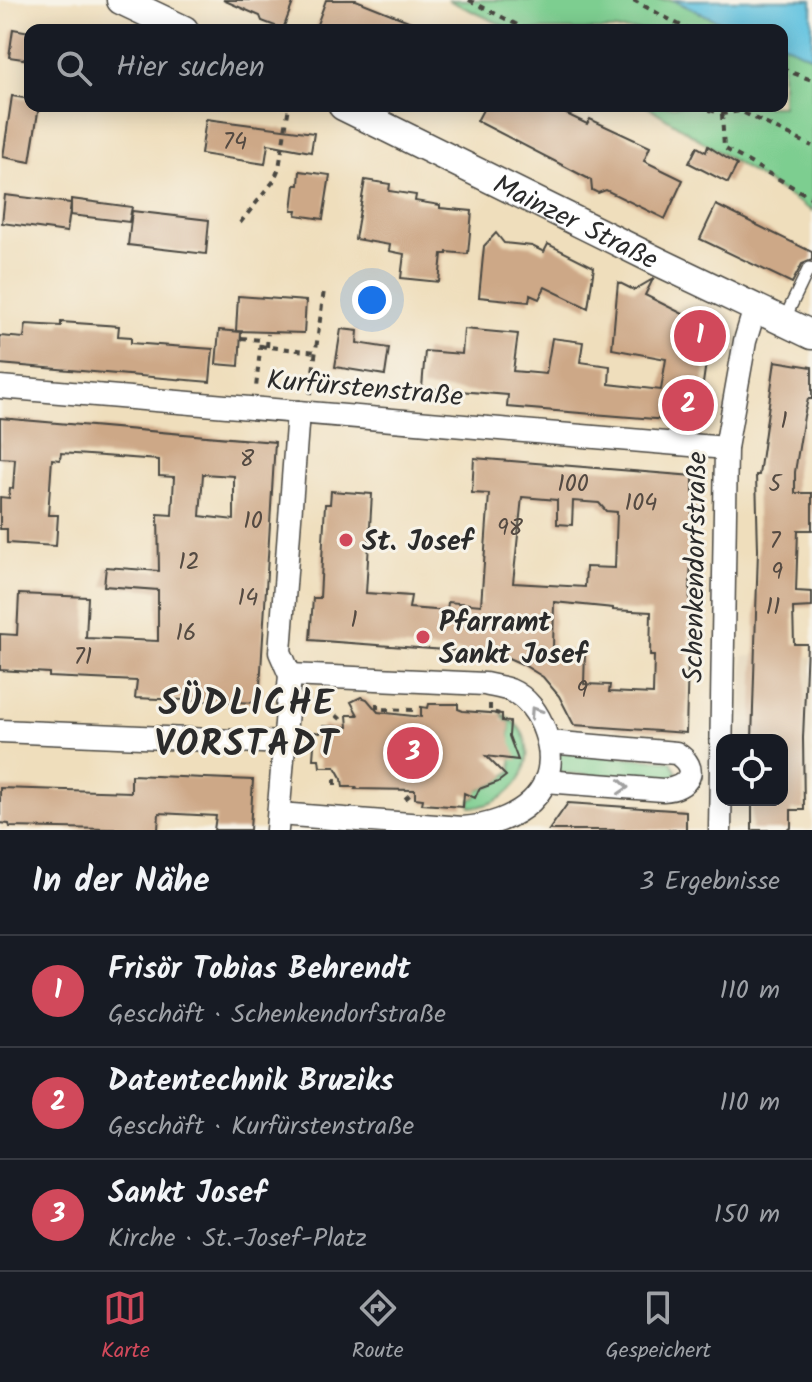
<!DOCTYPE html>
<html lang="de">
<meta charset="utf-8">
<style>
:root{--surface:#171b24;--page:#242831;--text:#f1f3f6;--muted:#9ea1a6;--line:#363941;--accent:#d1495b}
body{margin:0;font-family:Kalam,sans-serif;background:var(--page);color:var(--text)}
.controls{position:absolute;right:24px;bottom:24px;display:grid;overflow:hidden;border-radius:16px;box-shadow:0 4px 20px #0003}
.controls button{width:72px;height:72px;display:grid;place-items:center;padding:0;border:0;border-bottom:2px solid var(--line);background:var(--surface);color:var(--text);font:40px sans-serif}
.you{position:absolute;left:372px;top:300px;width:28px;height:28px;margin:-20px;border:6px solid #fff;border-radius:50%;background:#1a73e8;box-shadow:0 0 0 12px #1a73e833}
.badge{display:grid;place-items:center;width:52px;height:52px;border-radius:50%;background:var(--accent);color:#fff;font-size:26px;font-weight:700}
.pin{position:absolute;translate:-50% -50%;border:4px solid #fff;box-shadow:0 2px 8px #0006}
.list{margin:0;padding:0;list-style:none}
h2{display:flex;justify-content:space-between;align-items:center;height:104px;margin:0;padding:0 32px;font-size:34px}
h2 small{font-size:26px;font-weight:400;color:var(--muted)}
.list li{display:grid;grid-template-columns:52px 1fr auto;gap:24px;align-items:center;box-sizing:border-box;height:112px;padding:0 32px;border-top:2px solid var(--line)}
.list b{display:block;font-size:30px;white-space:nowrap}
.list p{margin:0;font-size:26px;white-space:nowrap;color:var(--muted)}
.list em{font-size:26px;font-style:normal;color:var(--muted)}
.icon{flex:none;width:44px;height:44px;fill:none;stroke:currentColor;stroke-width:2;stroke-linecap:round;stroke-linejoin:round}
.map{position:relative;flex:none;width:812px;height:830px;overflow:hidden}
.search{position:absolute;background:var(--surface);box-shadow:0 4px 20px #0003;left:24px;right:24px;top:24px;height:88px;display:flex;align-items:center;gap:20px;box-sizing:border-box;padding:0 28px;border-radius:16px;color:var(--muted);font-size:30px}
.sheet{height:440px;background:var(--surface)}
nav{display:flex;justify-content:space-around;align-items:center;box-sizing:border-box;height:112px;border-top:2px solid var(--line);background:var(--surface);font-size:22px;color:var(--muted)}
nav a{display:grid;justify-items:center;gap:4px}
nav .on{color:var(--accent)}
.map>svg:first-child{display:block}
</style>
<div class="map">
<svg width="812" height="830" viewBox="0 0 812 830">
<rect width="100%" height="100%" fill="#f7f3e8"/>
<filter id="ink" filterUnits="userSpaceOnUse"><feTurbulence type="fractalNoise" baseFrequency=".0125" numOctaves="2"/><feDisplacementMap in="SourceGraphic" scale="16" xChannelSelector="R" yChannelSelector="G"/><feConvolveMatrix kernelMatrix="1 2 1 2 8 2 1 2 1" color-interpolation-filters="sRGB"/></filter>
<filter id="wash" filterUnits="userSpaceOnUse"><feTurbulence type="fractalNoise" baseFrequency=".006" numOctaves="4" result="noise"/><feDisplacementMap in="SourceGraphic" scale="32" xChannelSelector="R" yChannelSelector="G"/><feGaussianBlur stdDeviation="1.8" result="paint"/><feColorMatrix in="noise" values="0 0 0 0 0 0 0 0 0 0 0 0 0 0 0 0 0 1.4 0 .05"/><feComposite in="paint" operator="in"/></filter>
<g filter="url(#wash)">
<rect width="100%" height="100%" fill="#efdebc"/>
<!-- built -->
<path fill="#e2d1b4" d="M 743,656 L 812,657 L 812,786 L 804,786 L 782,740 L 741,740 Z"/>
<!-- green -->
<g fill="#7dce90" stroke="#547c5e" stroke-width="2">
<path d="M 448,0 L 673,0 L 725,24 L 730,30 L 513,30 Z"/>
<path d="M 782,43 L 812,57 L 812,211 L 647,106 L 782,106 Z"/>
<path d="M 502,714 C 552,740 521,807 470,807 L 470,800 L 476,797 L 476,790 L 497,783 L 512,770 L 509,736 L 510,722 L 506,721 Z"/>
<path d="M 563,752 L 671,761 L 677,772 L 670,780 L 562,773 L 556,769 L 557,756 Z"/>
</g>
<!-- water -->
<path fill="#62c3e0" stroke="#467786" stroke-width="2" d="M 673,0 L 812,0 L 812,57 L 782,43 L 782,30 L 730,30 L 725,24 Z"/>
<g id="blocks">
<!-- building -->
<g fill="#cda887" fill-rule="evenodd">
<path d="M 223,0 L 294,0 L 283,29 L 262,21 L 260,16 Z"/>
<path d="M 326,0 L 356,0 L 431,30 L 315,30 Z"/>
<path d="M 13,29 L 30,32 L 30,60 L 9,57 Z"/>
<path d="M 12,96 L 30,99 L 30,106 L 39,106 L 30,162 L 3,157 Z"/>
<path d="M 485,106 L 550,106 L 587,124 L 590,119 L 650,147 L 644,161 L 683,180 L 665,219 L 606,190 L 598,193 L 592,190 L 591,180 L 477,121 Z"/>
<path d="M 206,119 L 314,133 L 311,152 L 268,144 L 265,164 L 201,154 Z"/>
<path d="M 708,146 L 737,165 L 728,183 L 689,163 L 697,147 L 706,152 Z"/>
<path d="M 300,171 L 330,175 L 323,219 L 296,215 L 297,210 L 292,210 L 295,185 L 299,185 Z"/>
<path d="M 365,180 L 390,184 L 389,191 L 416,195 L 415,201 L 440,205 L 440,208 L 472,211 L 468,254 L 447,252 L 447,254 L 442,254 L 439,282 L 401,278 L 404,254 L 389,251 L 390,245 L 355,239 Z"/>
<path d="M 5,195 L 71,203 L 71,199 L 132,207 L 129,222 L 71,215 L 71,203 L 67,232 L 2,223 Z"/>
<path d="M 716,205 L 812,252 L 812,260 L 802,264 L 792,283 L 700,239 Z"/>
<path d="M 132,211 L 209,220 L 206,254 L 128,245 Z"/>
<path d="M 496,233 L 504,243 L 532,246 L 544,252 L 548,244 L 594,267 L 588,308 L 545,287 L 539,299 L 530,295 L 529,302 L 479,297 L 484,246 Z"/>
<path d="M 653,279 L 645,295 L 711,328 L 698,418 L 692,422 L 507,407 L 508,395 L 422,388 L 425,351 L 462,354 L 464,329 L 518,334 L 513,371 L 546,374 L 552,338 L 583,342 L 580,362 L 610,366 L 609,384 L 661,390 L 666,359 L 612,349 L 618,282 L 634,290 Z"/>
<path d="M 238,296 L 306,301 L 304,333 L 236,331 Z"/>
<path d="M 61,322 L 119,326 L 118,336 L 131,337 L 131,343 L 213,349 L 210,382 L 0,364 L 0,336 L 24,338 L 26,324 L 61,326 Z"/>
<path d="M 341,329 L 358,331 L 357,343 L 389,348 L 385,375 L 335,367 Z"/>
<path d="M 219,330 L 241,332 L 239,366 L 216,364 Z"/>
<path d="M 775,361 L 812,367 L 812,399 L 808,399 L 804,416 L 795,472 L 795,493 L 812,493 L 812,530 L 798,530 L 796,591 L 812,592 L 812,607 L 793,608 L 794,644 L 807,644 L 803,738 L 804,810 L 791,810 L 791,828 L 787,830 L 752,830 L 752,800 L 782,800 L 782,740 L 752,740 L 758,550 L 756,475 L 759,475 Z"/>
<path d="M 0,418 L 275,442 L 259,703 L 135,698 L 137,681 L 49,677 L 49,673 L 0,670 L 0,634 L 17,635 L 19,594 L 88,597 L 86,638 L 158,641 L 158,590 L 104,586 L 106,567 L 159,571 L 158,514 L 172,515 L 174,477 L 159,476 L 159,460 L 61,453 L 60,460 L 52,459 L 48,515 L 58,515 L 56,546 L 7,543 L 7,529 L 0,529 L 0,497 L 9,498 L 10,488 L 13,489 L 15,459 L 0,458 ZM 203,474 L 234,476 L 234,520 L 200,516 Z"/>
<path d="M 474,458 L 693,476 L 693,493 L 697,493 L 696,513 L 692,513 L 686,733 L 574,725 L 559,696 L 543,677 L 522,664 L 499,654 L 310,640 L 313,598 L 320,598 L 325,504 L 330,504 L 331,491 L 372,494 L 366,593 L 411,596 L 409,608 L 447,611 L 448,602 L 481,605 L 489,494 L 472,493 ZM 522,497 L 557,500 L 557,524 L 572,525 L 573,501 L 599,503 L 606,511 L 617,512 L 615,568 L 586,567 L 585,587 L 513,583 ZM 554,602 L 613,608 L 613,610 L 651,612 L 650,656 L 654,656 L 653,694 L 609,692 L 610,685 L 584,684 L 585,651 L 553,650 Z"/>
<path d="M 361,697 L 367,699 L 378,712 L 421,717 L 421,707 L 428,708 L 429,704 L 458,704 L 458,709 L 463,711 L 502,714 L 502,721 L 510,722 L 509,736 L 518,760 L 486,756 L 506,776 L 498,782 L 479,789 L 475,798 L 464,793 L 463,807 L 422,804 L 423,799 L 415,798 L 415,790 L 355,789 L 356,787 L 343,787 L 342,779 L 335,767 L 320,767 L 319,759 L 313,759 L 315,732 L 320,733 L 323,726 L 348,727 L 347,715 L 358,715 L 351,702 Z"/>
<path d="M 131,775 L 253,780 L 250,830 L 214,830 L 216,816 L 159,813 L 158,830 L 10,827 L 9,824 L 0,823 L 0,788 L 131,792 Z"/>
<path d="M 568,803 L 686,811 L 686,830 L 549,830 Z"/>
</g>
</g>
</g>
<g filter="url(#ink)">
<use href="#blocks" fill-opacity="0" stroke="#484641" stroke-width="2"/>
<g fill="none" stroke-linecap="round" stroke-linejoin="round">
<!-- service casing -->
<g stroke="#484641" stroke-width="14">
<path id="service" d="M 784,320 L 809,268"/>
</g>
<!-- minor casing -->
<g stroke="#484641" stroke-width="25">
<g id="minor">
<path d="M 0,387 L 726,448"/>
<path d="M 0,731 L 284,743"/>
<path d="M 545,781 L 663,790 C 689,789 701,768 676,753 L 549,742"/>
<path d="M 279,814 L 462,828 C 515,825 566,792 545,732 C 539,714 527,697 510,690 C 502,687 493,686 485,684 L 290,675"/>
<path d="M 277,830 L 290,675 L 280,652 L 298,412"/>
<path d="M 720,830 L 726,448 L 745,341 L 755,308"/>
</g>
</g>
<!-- tertiary casing -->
<g stroke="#484641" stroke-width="31">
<g id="tertiary">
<path d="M 121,0 L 184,30"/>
<path id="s1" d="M 343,106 L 659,262 L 812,335"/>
</g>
</g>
<!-- path -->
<g stroke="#484641" stroke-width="4" stroke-dasharray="6 6" stroke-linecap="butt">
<path d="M 469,0 L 527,30"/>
<path d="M 633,0 L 689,30"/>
<path d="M 782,69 L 812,80"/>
<path d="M 698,106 L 722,114 L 740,111 L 812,146"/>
<path d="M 722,114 L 724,148 L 812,198"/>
<path d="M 240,223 L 273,182 L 279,168 L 289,106"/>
<path d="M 241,338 L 261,340 L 256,388"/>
<path d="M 260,346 L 316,352"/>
<path d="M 267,347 L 268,334"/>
<path d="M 310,394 L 324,290"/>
<path d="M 377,703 L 377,709 L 414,710"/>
<path d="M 490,704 L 490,711 L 499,714"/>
<path d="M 336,715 L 343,721"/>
<path d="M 304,745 L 315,746"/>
<path d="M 335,785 L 335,777 L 339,775"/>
<path d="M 405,799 L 411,794"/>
</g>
<!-- service -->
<use href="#service" stroke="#fff" stroke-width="11"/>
<!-- minor -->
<use href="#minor" stroke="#fff" stroke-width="22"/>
<!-- tertiary -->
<use href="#tertiary" stroke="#fff" stroke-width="28"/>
</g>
<!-- one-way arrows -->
<defs><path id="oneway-chevron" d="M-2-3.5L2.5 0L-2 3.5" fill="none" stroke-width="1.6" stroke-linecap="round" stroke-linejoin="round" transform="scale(2)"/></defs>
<g stroke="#a0a0a0">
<use href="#oneway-chevron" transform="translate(535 712) rotate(-124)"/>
<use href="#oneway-chevron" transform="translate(623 787) rotate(4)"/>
</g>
</g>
<!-- markers -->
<g fill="#d1495b" stroke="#f7f3e8" stroke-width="3">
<circle cx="346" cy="540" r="8"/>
<circle cx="423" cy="637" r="8"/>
</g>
<g text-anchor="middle" stroke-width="6" stroke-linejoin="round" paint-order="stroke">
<!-- number labels -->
<g font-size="24" fill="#544a42">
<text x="235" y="149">74</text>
<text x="784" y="428">1</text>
<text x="247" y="466">8</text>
<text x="573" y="491">100</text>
<text x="775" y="491">5</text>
<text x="641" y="510">104</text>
<text x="253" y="528">10</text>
<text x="510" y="535">98</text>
<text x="775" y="548">7</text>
<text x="189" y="569">12</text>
<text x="777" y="579">9</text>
<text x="248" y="605">14</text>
<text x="773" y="614">11</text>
<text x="354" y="627">1</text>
<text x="186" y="640">16</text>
<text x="83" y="664">71</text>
<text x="582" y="697">9</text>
</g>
<!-- street labels -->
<g font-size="28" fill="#2b2b2b" stroke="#f7f3e8">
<text dy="10" stroke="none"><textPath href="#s1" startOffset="260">Mainzer Straße</textPath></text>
<text transform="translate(365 387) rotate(5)" y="10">Kurfürstenstraße</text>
<text transform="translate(694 567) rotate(-89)" y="10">Schenkendorfstraße</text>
</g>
<!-- poi labels -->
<g font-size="28" font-weight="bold" fill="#2b2b2b" stroke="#f7f3e8" text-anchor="start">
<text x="362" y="550">St. Josef</text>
<text x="439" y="631">Pfarramt<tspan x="439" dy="32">Sankt Josef</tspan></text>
</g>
<!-- district labels -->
<g font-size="36" font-weight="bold" letter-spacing="2" fill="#2b2b2b" stroke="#f7f3e8">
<text x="247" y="714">SÜDLICHE<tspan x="247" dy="41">VORSTADT</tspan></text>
</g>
</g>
</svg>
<div class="controls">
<button><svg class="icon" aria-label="locate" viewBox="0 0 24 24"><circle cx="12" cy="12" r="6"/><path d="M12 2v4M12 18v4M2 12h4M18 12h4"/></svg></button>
</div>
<div class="you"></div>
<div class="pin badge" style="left:700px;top:336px">1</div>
<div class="pin badge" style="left:688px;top:405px">2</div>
<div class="pin badge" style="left:413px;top:753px">3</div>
<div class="search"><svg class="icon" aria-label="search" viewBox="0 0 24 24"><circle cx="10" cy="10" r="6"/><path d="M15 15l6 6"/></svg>Hier suchen</div>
</div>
<section class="sheet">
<h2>In der Nähe<small>3 Ergebnisse</small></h2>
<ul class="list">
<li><span class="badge">1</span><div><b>Frisör Tobias Behrendt</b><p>Geschäft · Schenkendorfstraße</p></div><em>110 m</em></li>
<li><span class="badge">2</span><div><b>Datentechnik Bruziks</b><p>Geschäft · Kurfürstenstraße</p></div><em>110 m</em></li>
<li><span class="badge">3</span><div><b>Sankt Josef</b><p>Kirche · St.-Josef-Platz</p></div><em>150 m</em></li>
</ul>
</section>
<nav>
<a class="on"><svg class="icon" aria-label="map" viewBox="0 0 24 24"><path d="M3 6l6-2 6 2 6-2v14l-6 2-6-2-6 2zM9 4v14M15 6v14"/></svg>Karte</a>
<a><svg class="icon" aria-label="directions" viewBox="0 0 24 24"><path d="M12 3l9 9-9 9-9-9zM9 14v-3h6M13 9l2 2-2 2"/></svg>Route</a>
<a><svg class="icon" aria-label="saved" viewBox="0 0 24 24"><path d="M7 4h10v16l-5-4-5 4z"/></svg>Gespeichert</a>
</nav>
